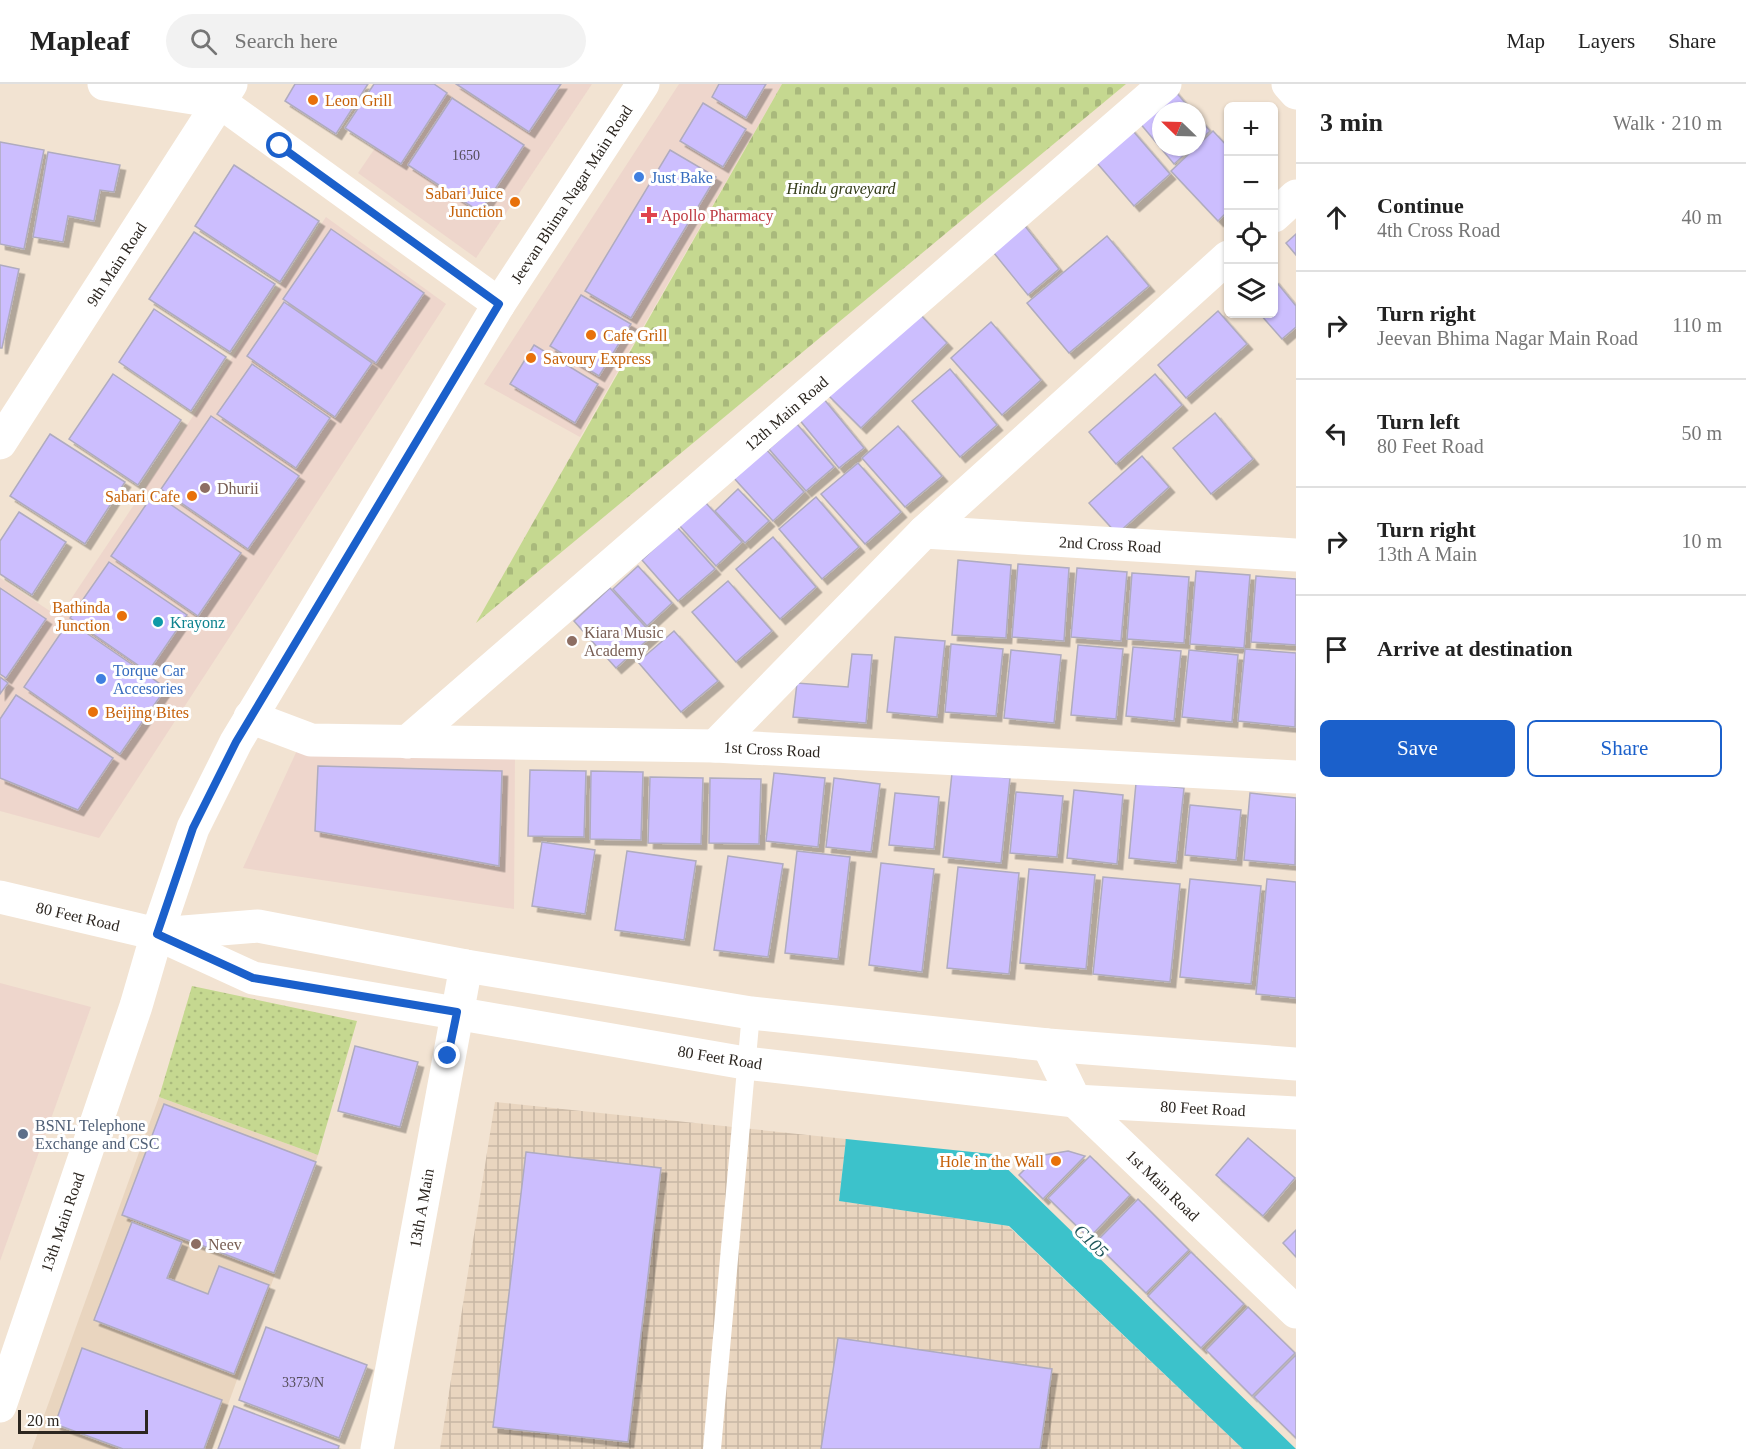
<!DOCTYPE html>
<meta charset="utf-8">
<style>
:root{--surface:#fff;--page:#f2f2f2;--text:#222;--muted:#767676;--line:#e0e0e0;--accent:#1b60cb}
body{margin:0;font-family:"Times New Roman",serif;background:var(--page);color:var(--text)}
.controls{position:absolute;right:18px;top:18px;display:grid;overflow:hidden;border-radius:9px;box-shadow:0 2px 4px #0004}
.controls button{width:54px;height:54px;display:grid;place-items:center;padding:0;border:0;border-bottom:2px solid var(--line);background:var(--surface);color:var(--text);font:30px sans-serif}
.compass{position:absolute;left:1152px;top:18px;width:54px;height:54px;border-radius:50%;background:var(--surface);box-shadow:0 2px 4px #0004;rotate:293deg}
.scale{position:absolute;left:18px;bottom:15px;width:130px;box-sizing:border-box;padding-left:6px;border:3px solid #2c2620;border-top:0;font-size:16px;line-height:21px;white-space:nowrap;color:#2c2620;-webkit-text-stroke:4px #fff;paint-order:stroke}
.stop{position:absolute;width:18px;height:18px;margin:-14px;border:4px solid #1b60cb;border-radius:50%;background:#fff}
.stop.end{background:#1b60cb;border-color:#fff;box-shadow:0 2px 6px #0008}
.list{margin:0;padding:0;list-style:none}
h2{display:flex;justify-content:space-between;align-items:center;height:78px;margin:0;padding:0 24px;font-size:26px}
h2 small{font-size:20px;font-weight:400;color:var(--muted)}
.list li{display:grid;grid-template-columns:39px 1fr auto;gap:18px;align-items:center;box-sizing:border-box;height:108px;padding:0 24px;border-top:2px solid var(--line)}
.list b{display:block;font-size:22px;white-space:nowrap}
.list p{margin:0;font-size:20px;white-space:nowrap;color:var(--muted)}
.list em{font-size:20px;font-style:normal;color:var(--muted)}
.actions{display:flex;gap:12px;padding:18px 24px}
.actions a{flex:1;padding:14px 0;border:2px solid var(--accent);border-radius:9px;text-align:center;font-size:21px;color:var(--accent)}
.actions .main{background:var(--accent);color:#fff}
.icon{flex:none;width:33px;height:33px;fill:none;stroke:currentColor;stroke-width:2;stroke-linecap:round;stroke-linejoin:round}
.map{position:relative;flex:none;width:1296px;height:1365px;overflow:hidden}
header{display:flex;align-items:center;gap:36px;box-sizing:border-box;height:84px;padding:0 30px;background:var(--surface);border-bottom:2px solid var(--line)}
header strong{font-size:28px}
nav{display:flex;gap:33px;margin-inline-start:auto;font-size:21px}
.search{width:420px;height:54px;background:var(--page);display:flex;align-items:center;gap:15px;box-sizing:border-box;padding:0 21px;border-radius:33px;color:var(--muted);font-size:22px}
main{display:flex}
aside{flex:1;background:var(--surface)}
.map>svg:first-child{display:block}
</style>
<header>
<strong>Mapleaf</strong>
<div class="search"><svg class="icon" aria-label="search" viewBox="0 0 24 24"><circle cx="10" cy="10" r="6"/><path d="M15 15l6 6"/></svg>Search here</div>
<nav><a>Map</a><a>Layers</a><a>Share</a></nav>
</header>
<main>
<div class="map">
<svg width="1296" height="1365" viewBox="0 0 1296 1365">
<defs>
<pattern id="industrial-grid" width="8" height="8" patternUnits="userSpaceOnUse" patternTransform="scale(1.5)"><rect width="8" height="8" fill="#e9d5bf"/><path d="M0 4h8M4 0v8" fill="none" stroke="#c8b7a4"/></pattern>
<pattern id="grass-dots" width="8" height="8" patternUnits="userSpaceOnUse" patternTransform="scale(1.5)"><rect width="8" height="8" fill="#c5d890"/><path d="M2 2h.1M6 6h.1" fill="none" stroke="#a9b97c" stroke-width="1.8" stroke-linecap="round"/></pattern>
<pattern id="cemetery-stones" width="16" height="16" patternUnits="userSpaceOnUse" patternTransform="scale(1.5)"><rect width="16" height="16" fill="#c5d890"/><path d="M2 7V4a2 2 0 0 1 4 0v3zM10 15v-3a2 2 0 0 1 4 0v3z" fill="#a9b97c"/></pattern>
<filter id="shadow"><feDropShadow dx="5.5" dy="5.5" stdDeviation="0" flood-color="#0004"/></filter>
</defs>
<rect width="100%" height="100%" fill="#f2e3d2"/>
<!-- commercial -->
<g fill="#eed6cc">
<path d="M 419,0 L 592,0 L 476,174 L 358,89 Z"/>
<path d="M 679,0 L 782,0 L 580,353 L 484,300 Z"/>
<path d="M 326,133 L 446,220 L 99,754 L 0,727 L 0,494 L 59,533 Z"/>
<path d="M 299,662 L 515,675 L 514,825 L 243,784 Z"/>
<path d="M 0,899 L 91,923 L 0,1177 Z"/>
</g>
<!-- industrial -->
<path fill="url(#industrial-grid)" d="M 495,1018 L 846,1055 L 839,1117 L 1008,1142 L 1243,1365 L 440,1365 Z"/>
<!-- built -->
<path fill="#e9d5bf" d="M 159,1013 L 318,1071 L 212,1365 L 32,1365 Z"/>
<!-- grass -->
<path fill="url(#grass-dots)" d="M 192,902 L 357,937 L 318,1071 L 159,1013 Z"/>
<!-- cemetery -->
<path fill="url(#cemetery-stones)" d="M 782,0 L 1126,0 L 476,539 Z"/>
<!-- water -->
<path fill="#3cc2cb" d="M 846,1055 L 992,1070 L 1296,1365 L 1243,1365 L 1009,1142 L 839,1117 Z"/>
<!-- building -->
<g fill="#ccbefe" stroke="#afabbf" stroke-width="1.5" filter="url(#shadow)">
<path d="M 295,0 L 368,0 L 336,50 L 285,17 Z"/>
<path d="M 374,0 L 434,0 L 447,9 L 401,80 L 345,44 Z"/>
<path d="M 456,0 L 561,0 L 529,48 Z"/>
<path d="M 719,0 L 766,0 L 746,34 L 712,13 Z"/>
<path d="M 1170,1 L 1192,27 L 1161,27 L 1161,63 L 1193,63 L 1174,80 L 1134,32 Z"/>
<path d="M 452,14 L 524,61 L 480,128 L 408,81 Z"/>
<path d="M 703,19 L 746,45 L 723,83 L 680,57 Z"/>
<path d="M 1197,32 L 1210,47 L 1197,59 Z"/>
<path d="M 1127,40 L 1170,90 L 1134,122 L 1091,72 Z"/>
<path d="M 1213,47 L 1228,63 L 1228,127 L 1218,137 L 1171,87 Z"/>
<path d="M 0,58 L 44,66 L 24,165 L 0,160 Z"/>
<path d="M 670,66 L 716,93 L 631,234 L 585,207 Z"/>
<path d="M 48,68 L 120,81 L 114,108 L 100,106 L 94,137 L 68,132 L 63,158 L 33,153 Z"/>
<path d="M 234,81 L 319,137 L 280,198 L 195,142 Z"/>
<path d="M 1017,132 L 1059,185 L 1028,211 L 985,158 Z"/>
<path d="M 331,145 L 424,209 L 376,279 L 283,215 Z"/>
<path d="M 194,148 L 275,200 L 230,268 L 149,215 Z"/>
<path d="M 1296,150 L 1296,171 L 1286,159 Z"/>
<path d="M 1107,152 L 1149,202 L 1069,269 L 1027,219 Z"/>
<path d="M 0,181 L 19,185 L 2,264 L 0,264 Z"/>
<path d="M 1274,195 L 1296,222 L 1296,243 L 1282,255 L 1260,230 L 1274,230 Z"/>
<path d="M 581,211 L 631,240 L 599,292 L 550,262 Z"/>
<path d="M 284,218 L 372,279 L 335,333 L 247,272 Z"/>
<path d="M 154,225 L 226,273 L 191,327 L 119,278 Z"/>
<path d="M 916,226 L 947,259 L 861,344 L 828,311 Z"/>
<path d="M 1218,227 L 1247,260 L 1186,314 L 1158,281 Z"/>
<path d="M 991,238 L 1041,296 L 1002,331 L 951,274 Z"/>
<path d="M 534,261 L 598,300 L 575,339 L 510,300 Z"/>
<path d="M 252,280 L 330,334 L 296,384 L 217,330 Z"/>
<path d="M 950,285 L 997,341 L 960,373 L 912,317 Z"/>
<path d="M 113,290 L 181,336 L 138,401 L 69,355 Z"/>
<path d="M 1155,290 L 1182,321 L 1116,380 L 1089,348 Z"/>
<path d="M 823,314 L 864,364 L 839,384 L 798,334 Z"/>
<path d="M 1215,329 L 1253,375 L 1211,410 L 1173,364 Z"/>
<path d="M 211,332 L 299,392 L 248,465 L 161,405 Z"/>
<path d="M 797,340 L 834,383 L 806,407 L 769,365 Z"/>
<path d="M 898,342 L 942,392 L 905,423 L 862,374 Z"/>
<path d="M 50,350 L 125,398 L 85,460 L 10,412 Z"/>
<path d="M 766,365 L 804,408 L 773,437 L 733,393 Z"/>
<path d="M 1142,372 L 1169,403 L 1117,450 L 1089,419 Z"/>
<path d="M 858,379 L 901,428 L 865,460 L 821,410 Z"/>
<path d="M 738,405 L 769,437 L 745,459 L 715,427 Z"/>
<path d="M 154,409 L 241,469 L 198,532 L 111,472 Z"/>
<path d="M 816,413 L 859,463 L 822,495 L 779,445 Z"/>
<path d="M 705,418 L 742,458 L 716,482 L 679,441 Z"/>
<path d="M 19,428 L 66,458 L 32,511 L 0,490 L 0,457 Z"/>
<path d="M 677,443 L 715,485 L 678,517 L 642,476 Z"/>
<path d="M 773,453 L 816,503 L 780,535 L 736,485 Z"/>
<path d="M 958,476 L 1011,481 L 1006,554 L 952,551 Z"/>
<path d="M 109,478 L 187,531 L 148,588 L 70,534 Z"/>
<path d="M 1018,480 L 1069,484 L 1064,557 L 1012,553 Z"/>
<path d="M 638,482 L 672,519 L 647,542 L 613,505 Z"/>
<path d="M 1077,484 L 1127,488 L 1121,557 L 1071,553 Z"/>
<path d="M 1196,487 L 1250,491 L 1244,564 L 1190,560 Z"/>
<path d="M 1132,489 L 1189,493 L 1184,559 L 1127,555 Z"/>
<path d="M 1256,492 L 1296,495 L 1296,561 L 1251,558 Z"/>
<path d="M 728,497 L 772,547 L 736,578 L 692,528 Z"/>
<path d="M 0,504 L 46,535 L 6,594 L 0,590 Z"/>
<path d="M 610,504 L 653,551 L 616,584 L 574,537 Z"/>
<path d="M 69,537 L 166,604 L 120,670 L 24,603 Z"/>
<path d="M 674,547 L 718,597 L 681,628 L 638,578 Z"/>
<path d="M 895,553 L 945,557 L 937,633 L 887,628 Z"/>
<path d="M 951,560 L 1003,565 L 996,632 L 945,628 Z"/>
<path d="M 1078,561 L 1123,565 L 1116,635 L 1071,631 Z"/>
<path d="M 1133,563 L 1181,567 L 1174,637 L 1126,632 Z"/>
<path d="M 1245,565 L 1296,569 L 1295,643 L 1238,637 Z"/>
<path d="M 1011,566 L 1061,571 L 1054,639 L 1004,634 Z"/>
<path d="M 1189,566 L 1238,571 L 1232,638 L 1182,633 Z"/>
<path d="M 852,570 L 872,571 L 866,639 L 793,633 L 797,599 L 848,603 Z"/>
<path d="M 0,593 L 8,599 L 0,610 Z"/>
<path d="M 16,611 L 113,674 L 78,726 L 0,694 L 0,635 Z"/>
<path d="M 318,682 L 502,687 L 499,782 L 315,747 Z"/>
<path d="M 530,686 L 586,687 L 584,753 L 528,752 Z"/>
<path d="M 591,687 L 643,688 L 641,756 L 590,755 Z"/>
<path d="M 774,689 L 825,694 L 818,763 L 766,757 Z"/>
<path d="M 952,689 L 1010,694 L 1001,779 L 943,773 Z"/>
<path d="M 650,693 L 703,694 L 701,760 L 648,759 Z"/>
<path d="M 710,694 L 761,695 L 759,760 L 709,759 Z"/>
<path d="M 834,694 L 880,700 L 871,768 L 826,763 Z"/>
<path d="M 1136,699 L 1184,704 L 1176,779 L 1129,774 Z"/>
<path d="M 1074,706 L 1123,711 L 1117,780 L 1067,774 Z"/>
<path d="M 1016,708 L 1063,712 L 1057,773 L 1010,769 Z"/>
<path d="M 895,709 L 939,713 L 934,765 L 889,761 Z"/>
<path d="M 1250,709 L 1296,714 L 1295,781 L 1244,776 Z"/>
<path d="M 1190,721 L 1241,726 L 1236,776 L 1185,771 Z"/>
<path d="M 542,758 L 595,766 L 585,830 L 532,822 Z"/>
<path d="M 627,767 L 696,777 L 684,856 L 615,846 Z"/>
<path d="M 797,767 L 850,773 L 838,875 L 785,869 Z"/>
<path d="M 728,772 L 783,780 L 768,873 L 714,866 Z"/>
<path d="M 881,779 L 934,785 L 922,888 L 869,881 Z"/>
<path d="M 958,783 L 1019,789 L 1009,890 L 947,884 Z"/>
<path d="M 1029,785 L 1095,791 L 1086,885 L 1020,879 Z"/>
<path d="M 1103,793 L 1180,800 L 1170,898 L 1093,890 Z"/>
<path d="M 1190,795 L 1261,802 L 1251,900 L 1180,893 Z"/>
<path d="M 1267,795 L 1296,798 L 1296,914 L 1256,910 Z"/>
<path d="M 355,962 L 418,978 L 400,1043 L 338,1027 Z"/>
<path d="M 164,1020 L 316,1078 L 274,1189 L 122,1131 Z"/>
<path d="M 1248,1054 L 1295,1094 L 1263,1132 L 1216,1091 Z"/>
<path d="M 1068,1067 L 1085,1072 L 1043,1115 L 1019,1091 L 1038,1072 Z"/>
<path d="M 526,1068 L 661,1084 L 628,1358 L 493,1343 Z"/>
<path d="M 1090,1072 L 1130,1111 L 1089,1154 L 1048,1114 Z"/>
<path d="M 1138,1115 L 1189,1166 L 1146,1209 L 1095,1159 Z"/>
<path d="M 132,1138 L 182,1158 L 167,1194 L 208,1210 L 219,1182 L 269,1201 L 234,1290 L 94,1236 Z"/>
<path d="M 1296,1146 L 1296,1173 L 1283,1159 Z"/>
<path d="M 1191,1168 L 1244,1220 L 1201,1264 L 1148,1212 Z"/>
<path d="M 1248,1223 L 1295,1269 L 1252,1312 L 1206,1266 Z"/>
<path d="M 266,1243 L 367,1281 L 339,1354 L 239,1316 Z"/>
<path d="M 838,1254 L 1052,1285 L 1040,1365 L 821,1365 Z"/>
<path d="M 82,1264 L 222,1316 L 204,1365 L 123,1365 L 55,1340 Z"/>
<path d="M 1296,1271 L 1296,1354 L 1254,1313 Z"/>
<path d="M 234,1322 L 339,1362 L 338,1365 L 218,1365 Z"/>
</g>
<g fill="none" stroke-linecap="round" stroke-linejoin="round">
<!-- service -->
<path stroke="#fff" stroke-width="18" d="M 712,1365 L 751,929"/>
<!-- minor -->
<g stroke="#fff" stroke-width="33">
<path d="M 104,0 L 212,17"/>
<path d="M 188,0 L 220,18 L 499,220"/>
<path d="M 1288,0 L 1296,9"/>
<path d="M 1274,132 L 1296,112"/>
<path d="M 0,359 L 231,0"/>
<path d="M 924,448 L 1296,471"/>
<path d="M 250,633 L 311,656 L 715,662 L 1296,693"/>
<path d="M 407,658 L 1165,0"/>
<path d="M 715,662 L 924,448 L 1228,173"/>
<path d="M 1048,961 L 1075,1017 L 1296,1228"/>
<path d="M 377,1365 L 466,882"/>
</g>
<!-- tertiary -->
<g stroke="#fff" stroke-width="33">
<path d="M 157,850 L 253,894 L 745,979 L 1075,1017 L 1296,1029"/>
<path d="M 159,850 L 258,842 L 466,882 L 751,929 L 1048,961 L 1296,980"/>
<path d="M 0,1322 L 136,922 L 157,850"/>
</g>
<!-- secondary -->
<path stroke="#fff" stroke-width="33" d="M 0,813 L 157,850 L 193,744 L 236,658 L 499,220 L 643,0"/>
</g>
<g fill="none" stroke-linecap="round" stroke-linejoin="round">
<!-- route -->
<path stroke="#1b60cb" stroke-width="8" d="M 280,62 L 499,220 L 236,658 L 193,744 L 157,850 L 253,894 L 457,928 L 448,972"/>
</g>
<!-- markers -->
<g fill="#e8710a" stroke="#fff" stroke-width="2">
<circle cx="313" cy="16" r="6"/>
<circle cx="515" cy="118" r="6"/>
<circle cx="591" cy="251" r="6"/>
<circle cx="531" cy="274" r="6"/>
<circle cx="192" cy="412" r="6"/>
<circle cx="122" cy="532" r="6"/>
<circle cx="93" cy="628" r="6"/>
<circle cx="1056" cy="1077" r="6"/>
</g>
<g fill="#3f7fe0" stroke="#fff" stroke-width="2">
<circle cx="639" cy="93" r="6"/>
<circle cx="101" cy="595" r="6"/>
</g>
<path fill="#e0444e" stroke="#fff" stroke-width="2" d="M646 122h6v6h6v6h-6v6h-6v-6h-6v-6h6z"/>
<g fill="#8d6e63" stroke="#fff" stroke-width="2">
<circle cx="205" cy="404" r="6"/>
<circle cx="572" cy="557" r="6"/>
<circle cx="196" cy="1160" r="6"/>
</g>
<circle fill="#0f9aa8" stroke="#fff" stroke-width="2" cx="158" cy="538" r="6"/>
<circle fill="#5c6f8a" stroke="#fff" stroke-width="2" cx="23" cy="1050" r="6"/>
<g text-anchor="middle" stroke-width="6" stroke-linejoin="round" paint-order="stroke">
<!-- number labels -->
<g font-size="14" fill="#544c58">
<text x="466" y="76">1650</text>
<text x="303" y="1303">3373/N</text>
</g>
<!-- food labels -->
<g font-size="16" fill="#c56008" stroke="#fff" text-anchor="start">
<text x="325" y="22">Leon Grill</text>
<text x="503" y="115" text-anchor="end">Sabari Juice<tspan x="503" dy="18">Junction</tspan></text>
<text x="603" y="257">Cafe Grill</text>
<text x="543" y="280">Savoury Express</text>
<text x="180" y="418" text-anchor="end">Sabari Cafe</text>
<text x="110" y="529" text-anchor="end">Bathinda<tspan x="110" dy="18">Junction</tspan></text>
<text x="105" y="634">Beijing Bites</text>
<text x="1044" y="1083" text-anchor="end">Hole in the Wall</text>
</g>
<!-- shop labels -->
<g font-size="16" fill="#366cbe" stroke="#fff" text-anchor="start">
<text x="651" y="99">Just Bake</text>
<text x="113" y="592">Torque Car<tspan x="113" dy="18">Accesories</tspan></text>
</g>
<!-- park labels -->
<g font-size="16" font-style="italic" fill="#323b17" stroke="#fff">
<text x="841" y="110">Hindu graveyard</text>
</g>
<!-- street labels -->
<g font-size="16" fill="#2c2620" stroke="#fff">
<text transform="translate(571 110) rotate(-57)" y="6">Jeevan Bhima Nagar Main Road</text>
<text transform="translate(116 180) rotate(-57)" y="6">9th Main Road</text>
<text transform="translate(786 329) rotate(-41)" y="6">12th Main Road</text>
<text transform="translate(1110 460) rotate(3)" y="6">2nd Cross Road</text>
<text transform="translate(772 665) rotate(3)" y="6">1st Cross Road</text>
<text transform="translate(78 832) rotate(13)" y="6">80 Feet Road</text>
<text transform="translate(720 973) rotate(9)" y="6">80 Feet Road</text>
<text transform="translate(1203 1024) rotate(3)" y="6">80 Feet Road</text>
<text transform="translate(1163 1101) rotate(44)" y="6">1st Main Road</text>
<text transform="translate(421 1124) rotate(-80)" y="6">13th A Main</text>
<text transform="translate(62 1138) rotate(-71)" y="6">13th Main Road</text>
</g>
<!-- health labels -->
<g font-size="16" fill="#be3a42" stroke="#fff" text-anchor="start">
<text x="661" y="137">Apollo Pharmacy</text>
</g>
<!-- education labels -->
<g font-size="16" fill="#785e54" stroke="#fff" text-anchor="start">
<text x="217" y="410">Dhurii</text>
<text x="584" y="554">Kiara Music<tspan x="584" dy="18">Academy</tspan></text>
<text x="208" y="1166">Neev</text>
</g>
<!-- culture labels -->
<g font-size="16" fill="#0d838f" stroke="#fff" text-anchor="start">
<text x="170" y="544">Krayonz</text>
</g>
<!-- service labels -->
<g font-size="16" fill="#4e5e75" stroke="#fff" text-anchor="start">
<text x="35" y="1047">BSNL Telephone<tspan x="35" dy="18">Exchange and CSC</tspan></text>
</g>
<!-- water labels -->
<g font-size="18" font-style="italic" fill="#20565a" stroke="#fff">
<text transform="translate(1091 1157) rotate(44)" y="6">C105</text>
</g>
</g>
</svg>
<div class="controls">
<button>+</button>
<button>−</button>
<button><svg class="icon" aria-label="locate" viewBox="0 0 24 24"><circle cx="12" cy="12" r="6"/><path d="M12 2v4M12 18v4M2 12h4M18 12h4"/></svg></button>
<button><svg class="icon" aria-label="layers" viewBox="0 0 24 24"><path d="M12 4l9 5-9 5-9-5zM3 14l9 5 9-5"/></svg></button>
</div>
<svg class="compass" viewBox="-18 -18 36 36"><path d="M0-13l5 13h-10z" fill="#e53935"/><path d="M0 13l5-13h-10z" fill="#767676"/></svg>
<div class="scale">20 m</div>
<div class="stop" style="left:280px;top:62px"></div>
<div class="stop end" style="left:448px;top:972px"></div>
</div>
<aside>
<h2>3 min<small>Walk · 210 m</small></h2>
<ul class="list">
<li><svg class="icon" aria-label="ahead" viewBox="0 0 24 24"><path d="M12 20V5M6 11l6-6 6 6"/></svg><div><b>Continue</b><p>4th Cross Road</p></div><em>40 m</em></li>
<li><svg class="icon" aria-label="right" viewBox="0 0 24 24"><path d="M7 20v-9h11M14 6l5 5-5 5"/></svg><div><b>Turn right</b><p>Jeevan Bhima Nagar Main Road</p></div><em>110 m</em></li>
<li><svg class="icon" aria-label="left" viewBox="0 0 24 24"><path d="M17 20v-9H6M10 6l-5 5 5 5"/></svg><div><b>Turn left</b><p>80 Feet Road</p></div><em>50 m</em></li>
<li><svg class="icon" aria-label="right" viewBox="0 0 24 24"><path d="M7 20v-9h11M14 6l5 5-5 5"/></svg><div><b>Turn right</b><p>13th A Main</p></div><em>10 m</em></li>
<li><svg class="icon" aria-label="arrive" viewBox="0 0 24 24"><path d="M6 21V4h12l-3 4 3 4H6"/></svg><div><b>Arrive at destination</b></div></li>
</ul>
<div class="actions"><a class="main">Save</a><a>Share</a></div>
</aside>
</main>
